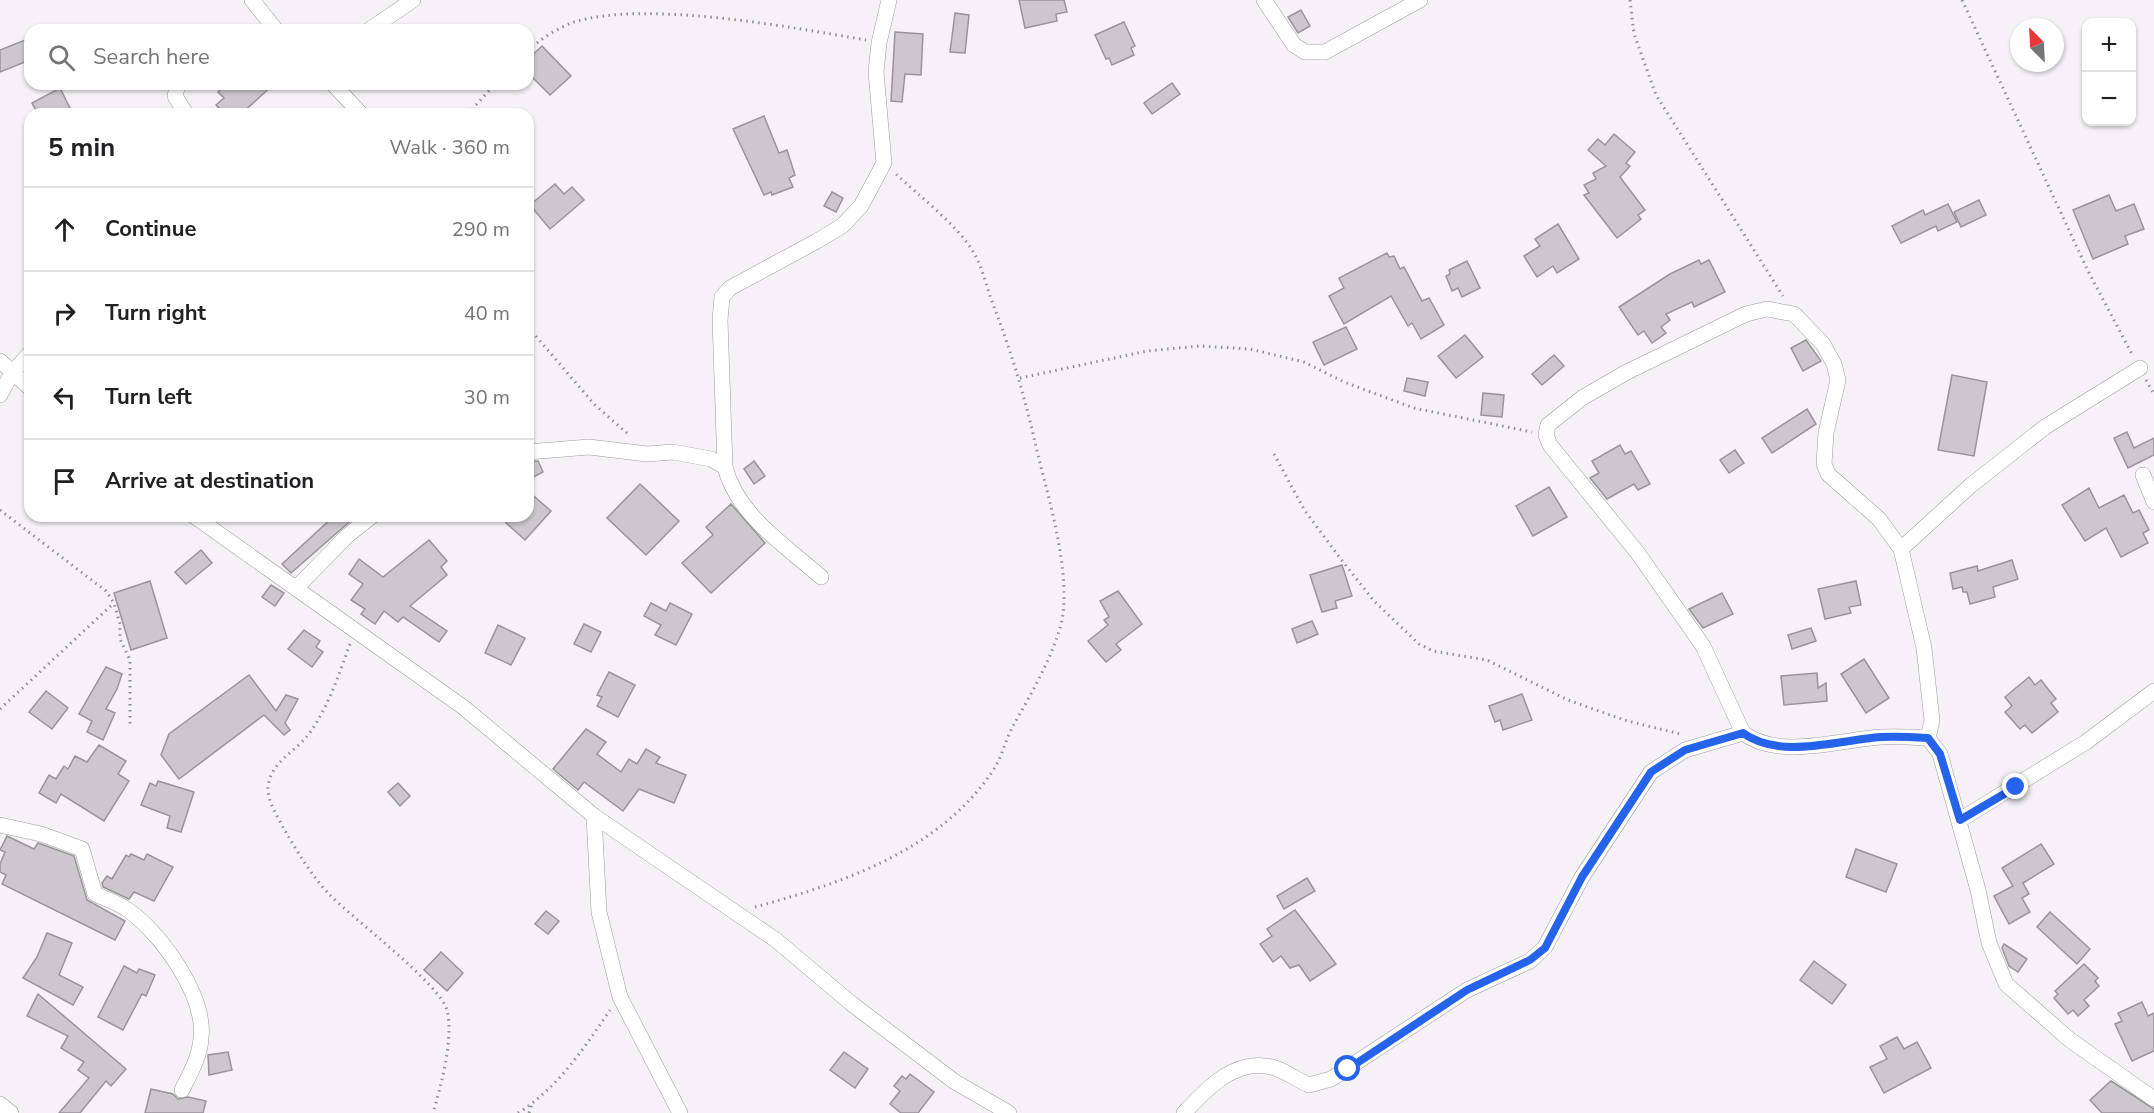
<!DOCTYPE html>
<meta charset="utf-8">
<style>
:root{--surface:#fff;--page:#f6f6f6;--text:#202124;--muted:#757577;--line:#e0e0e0}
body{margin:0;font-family:"Nunito Sans",sans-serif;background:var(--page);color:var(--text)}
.controls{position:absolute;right:18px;top:18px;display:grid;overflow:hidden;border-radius:12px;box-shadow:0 2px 4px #0004}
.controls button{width:54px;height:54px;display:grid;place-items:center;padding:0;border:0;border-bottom:2px solid var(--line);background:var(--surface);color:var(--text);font:30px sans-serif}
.compass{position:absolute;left:2010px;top:18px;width:54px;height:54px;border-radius:50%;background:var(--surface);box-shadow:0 2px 4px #0004;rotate:336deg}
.stop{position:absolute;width:18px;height:18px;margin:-14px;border:4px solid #2563eb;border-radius:50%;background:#fff}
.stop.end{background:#2563eb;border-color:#fff;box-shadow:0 2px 6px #0008}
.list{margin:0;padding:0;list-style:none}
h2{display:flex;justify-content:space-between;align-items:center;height:78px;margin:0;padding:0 24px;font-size:26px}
h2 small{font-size:20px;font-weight:400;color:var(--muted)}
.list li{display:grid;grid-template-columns:39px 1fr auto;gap:18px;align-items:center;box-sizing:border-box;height:84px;padding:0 24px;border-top:2px solid var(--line)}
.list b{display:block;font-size:22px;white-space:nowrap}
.list em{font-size:20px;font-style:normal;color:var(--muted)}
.icon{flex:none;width:33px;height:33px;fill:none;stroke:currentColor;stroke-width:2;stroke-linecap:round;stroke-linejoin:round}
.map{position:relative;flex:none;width:2154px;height:1113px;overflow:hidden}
.search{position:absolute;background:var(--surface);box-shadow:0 2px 4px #0004;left:24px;top:24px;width:510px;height:66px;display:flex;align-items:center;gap:15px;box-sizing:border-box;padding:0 21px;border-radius:18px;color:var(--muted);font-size:22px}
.panel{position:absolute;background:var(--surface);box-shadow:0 2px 4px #0004;left:24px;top:108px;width:510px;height:414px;border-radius:18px}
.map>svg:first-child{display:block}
</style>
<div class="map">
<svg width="2154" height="1113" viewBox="0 0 2154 1113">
<rect width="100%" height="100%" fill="#f5f1f7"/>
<!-- building -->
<g fill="#cbc7cc" stroke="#989499" stroke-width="1.5">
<path d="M 1019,0 L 1064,0 L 1067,12 L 1056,14 L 1057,21 L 1025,28 Z"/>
<path d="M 1301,10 L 1310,26 L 1298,33 L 1288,17 Z"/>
<path d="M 955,13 L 969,15 L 965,53 L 950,52 Z"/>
<path d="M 1124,22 L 1135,46 L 1131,48 L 1134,55 L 1112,65 L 1109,58 L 1106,59 L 1095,35 Z"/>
<path d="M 895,32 L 923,34 L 921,75 L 905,74 L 902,102 L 891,101 Z"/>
<path d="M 30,38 L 30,60 L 0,72 L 0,50 Z"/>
<path d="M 542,46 L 571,76 L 550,95 L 528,73 L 528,59 Z"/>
<path d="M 1172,83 L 1180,94 L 1152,114 L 1144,103 Z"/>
<path d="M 227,84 L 274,84 L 241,114 L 225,114 L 216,105 L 224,98 L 218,92 Z"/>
<path d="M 60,88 L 73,114 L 38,114 L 32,103 Z"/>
<path d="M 764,116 L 779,153 L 787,150 L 795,175 L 789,178 L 793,187 L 772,195 L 771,192 L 764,195 L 733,129 Z"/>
<path d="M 1614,134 L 1635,152 L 1626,163 L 1630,166 L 1620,177 L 1645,210 L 1638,215 L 1641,219 L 1617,238 L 1584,195 L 1589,193 L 1584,185 L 1596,179 L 1593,173 L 1606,166 L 1588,150 L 1598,139 L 1605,145 Z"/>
<path d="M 555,184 L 564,194 L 572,187 L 584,200 L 550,229 L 530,205 Z"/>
<path d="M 832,192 L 843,198 L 836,212 L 824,206 Z"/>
<path d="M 2109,195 L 2116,211 L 2134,204 L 2144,229 L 2125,236 L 2128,244 L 2093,259 L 2073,210 Z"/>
<path d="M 1979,200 L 1986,215 L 1961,227 L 1954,212 Z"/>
<path d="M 1948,204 L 1957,222 L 1938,231 L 1936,226 L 1901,243 L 1892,226 L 1923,210 L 1925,215 Z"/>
<path d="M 1558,224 L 1579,259 L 1557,273 L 1553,266 L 1537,277 L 1524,256 L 1540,246 L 1535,239 Z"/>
<path d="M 1387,253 L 1389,257 L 1394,256 L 1400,269 L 1404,267 L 1422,301 L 1429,298 L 1444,325 L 1421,339 L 1412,323 L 1408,326 L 1391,296 L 1344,324 L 1329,296 L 1344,288 L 1339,278 Z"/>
<path d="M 1699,260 L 1701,264 L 1709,260 L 1725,292 L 1694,307 L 1692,302 L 1666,314 L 1670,320 L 1661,327 L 1666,333 L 1652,343 L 1644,331 L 1638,335 L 1619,307 L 1670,274 Z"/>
<path d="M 1467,261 L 1480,288 L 1462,297 L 1458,288 L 1452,291 L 1446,276 L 1450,274 L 1449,270 Z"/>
<path d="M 1346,327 L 1357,349 L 1324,365 L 1313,342 Z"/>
<path d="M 1465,335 L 1483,357 L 1456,378 L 1438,356 Z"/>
<path d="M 1806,340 L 1821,361 L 1803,371 L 1791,348 Z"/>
<path d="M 1554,355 L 1564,366 L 1542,385 L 1532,374 Z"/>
<path d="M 1952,375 L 1987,382 L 1974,456 L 1938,450 Z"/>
<path d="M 1407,378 L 1428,382 L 1425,396 L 1404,391 Z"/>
<path d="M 1483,393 L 1504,395 L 1502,417 L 1481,415 Z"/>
<path d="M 1807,409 L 1816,424 L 1772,453 L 1762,438 Z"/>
<path d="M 2127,432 L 2134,448 L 2154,438 L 2154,455 L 2128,468 L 2114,438 Z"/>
<path d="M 1620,445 L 1625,454 L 1631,451 L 1650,484 L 1638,490 L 1634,484 L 1607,499 L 1590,478 L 1599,473 L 1592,461 Z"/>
<path d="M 1735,450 L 1744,463 L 1729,473 L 1720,460 Z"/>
<path d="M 538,461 L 543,472 L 528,480 L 528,462 Z"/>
<path d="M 754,461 L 765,476 L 754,484 L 744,469 Z"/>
<path d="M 640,484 L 679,521 L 646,555 L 607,518 Z"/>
<path d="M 1549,487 L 1567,517 L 1533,536 L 1516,506 Z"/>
<path d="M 2089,488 L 2099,508 L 2124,495 L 2133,513 L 2139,510 L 2149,530 L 2143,533 L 2148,543 L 2121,557 L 2106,528 L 2085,541 L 2062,505 Z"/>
<path d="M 528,491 L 551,511 L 525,540 L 506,523 L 512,516 L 528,516 Z"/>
<path d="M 731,504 L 765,543 L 711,593 L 682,563 L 713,535 L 706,527 Z"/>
<path d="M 334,516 L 356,516 L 291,573 L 282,564 Z"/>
<path d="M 429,540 L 447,561 L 441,567 L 447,575 L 410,606 L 447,631 L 439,642 L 403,617 L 398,622 L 384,611 L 375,624 L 361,614 L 365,609 L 351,600 L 363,584 L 349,574 L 359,559 L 383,577 Z"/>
<path d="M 201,550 L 212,563 L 186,584 L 175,572 Z"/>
<path d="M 2012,560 L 2018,579 L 1993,587 L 1995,597 L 1970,604 L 1967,592 L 1963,592 L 1962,587 L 1953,589 L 1950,573 L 1977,566 L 1978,571 Z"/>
<path d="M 1342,565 L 1352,596 L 1335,601 L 1337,608 L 1322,612 L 1310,575 Z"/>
<path d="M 150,581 L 167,638 L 131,650 L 114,593 Z"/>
<path d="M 1856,581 L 1861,605 L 1849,607 L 1851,613 L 1825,619 L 1818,589 Z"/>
<path d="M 271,585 L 284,593 L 275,606 L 262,597 Z"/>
<path d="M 1118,591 L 1142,624 L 1116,644 L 1121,650 L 1106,662 L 1088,641 L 1108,625 L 1104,620 L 1109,617 L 1100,601 Z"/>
<path d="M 1722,593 L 1733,614 L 1703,628 L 1689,609 Z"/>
<path d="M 651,603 L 666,611 L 670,603 L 692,614 L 676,645 L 655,635 L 661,625 L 644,616 Z"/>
<path d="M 1312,621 L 1318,634 L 1297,643 L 1292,629 Z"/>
<path d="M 584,624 L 601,632 L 591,652 L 574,644 Z"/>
<path d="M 498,625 L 525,638 L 511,665 L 485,653 Z"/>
<path d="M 1811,628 L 1816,641 L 1792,649 L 1788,635 Z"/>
<path d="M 304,630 L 320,641 L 316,647 L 323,652 L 312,667 L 288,649 Z"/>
<path d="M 1864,659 L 1889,698 L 1866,713 L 1841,674 Z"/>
<path d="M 106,667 L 122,674 L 117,689 L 106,709 L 115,713 L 103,740 L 87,732 L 92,721 L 79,714 Z"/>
<path d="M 609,672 L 635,685 L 618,717 L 597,706 L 602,697 L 597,695 Z"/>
<path d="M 1817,673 L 1818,688 L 1826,683 L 1827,701 L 1784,705 L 1781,676 Z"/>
<path d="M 249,675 L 276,711 L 286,695 L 298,699 L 285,723 L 290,730 L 284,735 L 264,715 L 179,779 L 161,755 L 169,734 Z"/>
<path d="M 2029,677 L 2035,685 L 2041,680 L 2056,699 L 2051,703 L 2058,712 L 2032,733 L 2025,725 L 2020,729 L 2005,712 L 2012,706 L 2005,697 Z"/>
<path d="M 46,691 L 68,708 L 52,729 L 29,712 Z"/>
<path d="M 1522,694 L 1532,720 L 1503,730 L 1500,720 L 1495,722 L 1489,706 Z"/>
<path d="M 586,729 L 606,742 L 597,754 L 621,772 L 629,759 L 637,764 L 646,749 L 660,757 L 656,763 L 686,775 L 674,803 L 639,789 L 623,811 L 584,782 L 578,790 L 553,769 Z"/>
<path d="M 99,745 L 126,761 L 118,774 L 129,781 L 104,821 L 61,794 L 56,803 L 39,793 L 49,775 L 56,779 L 64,766 L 68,769 L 75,756 L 87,762 Z"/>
<path d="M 158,781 L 194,792 L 181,832 L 167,828 L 170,816 L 141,805 L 150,783 L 156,786 Z"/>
<path d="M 398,783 L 410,796 L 400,806 L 388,792 Z"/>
<path d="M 7,836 L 34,849 L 38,843 L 74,856 L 87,900 L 125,921 L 115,940 L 2,884 L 6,875 L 0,872 L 0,864 L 5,852 L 0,850 Z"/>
<path d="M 2041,844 L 2054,864 L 2023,883 L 2029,894 L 2022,898 L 2030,912 L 2009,924 L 1994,896 L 2013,886 L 2002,868 Z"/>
<path d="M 1856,849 L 1897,864 L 1886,892 L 1846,877 Z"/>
<path d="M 131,854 L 144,860 L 147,854 L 173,867 L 154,901 L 134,892 L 129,899 L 103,887 L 102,883 L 107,876 L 112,879 L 126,855 L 129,857 Z"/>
<path d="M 1307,878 L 1315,891 L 1284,909 L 1277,896 Z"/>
<path d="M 1295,910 L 1336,964 L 1310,981 L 1299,965 L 1290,968 L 1281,956 L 1273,962 L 1260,944 L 1272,936 L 1267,929 Z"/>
<path d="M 546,911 L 559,921 L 548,934 L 535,924 Z"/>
<path d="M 2050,912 L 2090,949 L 2077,964 L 2037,927 Z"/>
<path d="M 47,933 L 72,943 L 59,975 L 83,987 L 73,1005 L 23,978 L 37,957 Z"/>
<path d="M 2004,944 L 2027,959 L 2018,972 L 2009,966 L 2002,948 Z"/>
<path d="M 441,952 L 463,973 L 447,991 L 424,970 Z"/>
<path d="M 1814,961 L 1846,985 L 1832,1004 L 1800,980 Z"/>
<path d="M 2084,964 L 2098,978 L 2095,981 L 2099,986 L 2084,1000 L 2089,1006 L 2078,1016 L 2073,1010 L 2068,1014 L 2054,998 L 2058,994 L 2055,991 Z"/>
<path d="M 124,966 L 137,973 L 139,969 L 155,975 L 146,996 L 142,994 L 123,1030 L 98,1017 Z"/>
<path d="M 38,994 L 126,1069 L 111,1086 L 106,1081 L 80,1113 L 59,1113 L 89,1078 L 78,1070 L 84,1062 L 61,1048 L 68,1036 L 27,1016 Z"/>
<path d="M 2142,1002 L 2148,1016 L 2154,1013 L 2154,1051 L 2132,1061 L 2115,1024 L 2122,1021 L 2118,1013 Z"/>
<path d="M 1897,1037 L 1904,1049 L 1917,1042 L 1931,1068 L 1884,1093 L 1870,1067 L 1887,1059 L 1880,1046 Z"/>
<path d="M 228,1052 L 232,1070 L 209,1075 L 208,1055 Z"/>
<path d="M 844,1052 L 868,1069 L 855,1088 L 830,1070 Z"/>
<path d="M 910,1074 L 934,1092 L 918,1113 L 901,1113 L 890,1104 L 900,1091 L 894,1086 L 902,1076 L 906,1079 Z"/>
<path d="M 2111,1081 L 2154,1109 L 2154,1113 L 2102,1113 L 2090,1100 Z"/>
<path d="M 151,1089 L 173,1094 L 178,1099 L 188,1097 L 206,1101 L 203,1113 L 145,1113 Z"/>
</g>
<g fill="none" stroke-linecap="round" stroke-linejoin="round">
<!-- minor casing -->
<g stroke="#9d999e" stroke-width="16">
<g id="minor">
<path d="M 252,0 L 276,30"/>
<path d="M 1264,0 L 1294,45 L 1305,52 L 1325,52 L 1420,0"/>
<path d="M 369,30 L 413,0"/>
<path d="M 178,84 L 175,96 L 186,114"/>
<path d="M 333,84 L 361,114"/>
<path d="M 0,361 L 30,388"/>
<path d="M 0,395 L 12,373 L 30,353"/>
<path d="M 528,452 L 589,447 L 647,454 L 673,452 L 711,459 L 725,467 C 737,515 786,546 821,577"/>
<path d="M 725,467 L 720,320 L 722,297 L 730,288 L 817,241 L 842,226 L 861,206 L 884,163 L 876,72 L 879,43 L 889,0"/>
<path d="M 2143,475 L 2154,502"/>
<path d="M 194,516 L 463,707 L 594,816 L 776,940 L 852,1004 L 955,1082 L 1009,1113"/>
<path d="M 1901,549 L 1970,486 L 2045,427 L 2140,368"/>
<path d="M 296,588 L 347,536 L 372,516"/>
<path d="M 1928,738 L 1932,720 L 1924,648 L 1901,549 L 1879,519 L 1828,474 L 1824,464 L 1826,433 L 1838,380 L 1834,364 L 1823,344 L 1794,314 L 1767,309 L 1746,314 L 1625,373 L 1582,398 L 1548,425 L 1546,435 L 1550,445 L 1637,552 L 1703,646 L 1743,733 C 1780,760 1838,740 1881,737 C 1896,736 1912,737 1928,738 L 1940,754 L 1978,890 L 1989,943 L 2006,984 L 2070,1040 L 2154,1099"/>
<path d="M 594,816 L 599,912 L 620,997 L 680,1113"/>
<path d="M 1960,820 L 2086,742 L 2154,691"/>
<path d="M 0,825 L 41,834 L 82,849 L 95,894 C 106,899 119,903 128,910 C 161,933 206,996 201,1038 C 200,1056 190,1074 182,1090"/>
<path d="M 0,1104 L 11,1113"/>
<path d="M 1184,1113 C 1207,1088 1237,1056 1275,1068 C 1287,1072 1297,1080 1309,1085 L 1331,1079 L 1467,990 L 1530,961 L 1545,947 L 1582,877 L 1651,772 L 1685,750 L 1743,733"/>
</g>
</g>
<!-- path -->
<g stroke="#908d91" stroke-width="3" stroke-dasharray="1.5 4.5" stroke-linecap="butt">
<path d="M 1630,0 L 1634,34 L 1656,95 L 1783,296"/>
<path d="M 1962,0 L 2088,271 L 2133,356"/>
<path d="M 528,51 C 540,39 558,28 574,22 C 646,0 790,27 866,40"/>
<path d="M 468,114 L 495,84"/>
<path d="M 528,327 L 594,404 L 629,435"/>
<path d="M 1020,378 L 1147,351 L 1200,346 L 1250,349 L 1304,362 L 1344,382 L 1414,408 L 1532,432"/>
<path d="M 2146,380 L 2154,394"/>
<path d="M 1274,454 L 1305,511 L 1340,558 L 1374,601 L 1419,644 L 1433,651 L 1487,660 L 1568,700 L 1624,720 L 1680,734"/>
<path d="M 0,510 L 106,591 L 114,603 L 120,624 L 120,639 L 130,660 L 130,727"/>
<path d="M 350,644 C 339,674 329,705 311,731 C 297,752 271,760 268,787 C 267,801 278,817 284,829 C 297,851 311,875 328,893 C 352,918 440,984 447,1010 C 454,1038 441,1086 433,1113"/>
<path d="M 0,709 L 114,603"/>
<path d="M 755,907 C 843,883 941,850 994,769 C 1002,756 1006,739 1013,726 C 1030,696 1058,648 1063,614 C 1069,559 1046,492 1034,438 C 1023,390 1009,345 991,299 C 986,284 982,268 975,255 C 961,228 918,195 896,174"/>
<path d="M 518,1113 C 558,1088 584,1048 610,1010"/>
<path d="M 529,1113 L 532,1104"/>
</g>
<!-- minor -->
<use href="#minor" stroke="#fff" stroke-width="15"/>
</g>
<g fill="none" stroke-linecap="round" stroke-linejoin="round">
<!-- route -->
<path stroke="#2563eb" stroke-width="8" d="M 1348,1069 L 1467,990 L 1530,960 L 1545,948 L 1582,877 L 1651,772 L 1685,750 L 1743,733 C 1780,760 1838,740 1881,737 C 1896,736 1912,737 1928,738 L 1940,754 L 1960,820 L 2016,787"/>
</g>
</svg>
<div class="controls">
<button>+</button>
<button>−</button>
</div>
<svg class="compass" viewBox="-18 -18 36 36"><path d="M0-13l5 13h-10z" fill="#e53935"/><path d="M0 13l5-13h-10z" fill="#757577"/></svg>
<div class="stop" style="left:1348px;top:1069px"></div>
<div class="stop end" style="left:2016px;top:787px"></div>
<div class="search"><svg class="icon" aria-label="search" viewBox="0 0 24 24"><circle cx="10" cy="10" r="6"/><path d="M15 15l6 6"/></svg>Search here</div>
<section class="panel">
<h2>5 min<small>Walk · 360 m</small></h2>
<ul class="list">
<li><svg class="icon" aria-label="ahead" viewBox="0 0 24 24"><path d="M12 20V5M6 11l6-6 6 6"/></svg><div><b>Continue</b></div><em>290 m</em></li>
<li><svg class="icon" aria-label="right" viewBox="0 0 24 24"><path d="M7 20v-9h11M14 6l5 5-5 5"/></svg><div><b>Turn right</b></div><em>40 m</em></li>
<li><svg class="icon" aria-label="left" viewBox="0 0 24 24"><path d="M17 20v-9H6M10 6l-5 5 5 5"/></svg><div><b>Turn left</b></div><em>30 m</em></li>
<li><svg class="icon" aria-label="arrive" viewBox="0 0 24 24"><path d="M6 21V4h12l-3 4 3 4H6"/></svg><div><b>Arrive at destination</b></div></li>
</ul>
</section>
</div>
